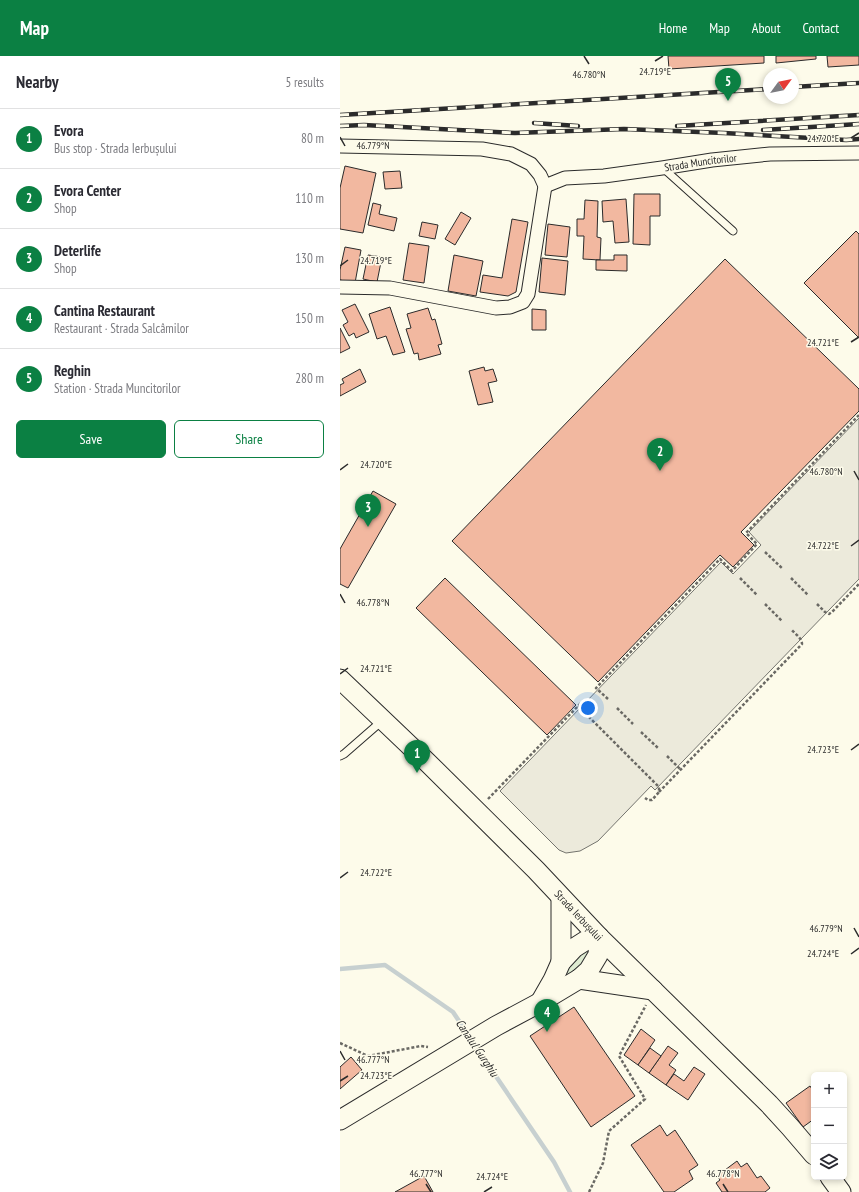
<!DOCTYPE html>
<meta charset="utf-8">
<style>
:root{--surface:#fff;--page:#f7f7f7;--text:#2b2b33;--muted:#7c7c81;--line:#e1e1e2;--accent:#0b8043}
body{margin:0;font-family:"PT Sans Narrow",sans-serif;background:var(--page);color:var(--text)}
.controls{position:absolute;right:12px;bottom:12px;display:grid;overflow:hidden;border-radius:6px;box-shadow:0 2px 6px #0003}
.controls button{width:36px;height:36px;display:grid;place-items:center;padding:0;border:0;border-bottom:1px solid var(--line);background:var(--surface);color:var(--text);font:20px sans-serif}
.compass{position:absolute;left:423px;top:12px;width:36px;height:36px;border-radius:50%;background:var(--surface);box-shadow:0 2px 6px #0003;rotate:57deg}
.you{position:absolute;left:248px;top:652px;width:14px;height:14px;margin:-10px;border:3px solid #fff;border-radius:50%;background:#1a73e8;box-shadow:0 0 0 6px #1a73e833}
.badge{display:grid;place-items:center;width:26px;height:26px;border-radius:50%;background:var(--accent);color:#fff;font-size:13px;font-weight:700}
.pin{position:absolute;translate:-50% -33px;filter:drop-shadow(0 1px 2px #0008)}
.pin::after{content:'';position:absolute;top:21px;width:14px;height:12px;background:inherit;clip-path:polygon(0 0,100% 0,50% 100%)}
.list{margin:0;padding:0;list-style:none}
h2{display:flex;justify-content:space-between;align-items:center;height:52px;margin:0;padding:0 16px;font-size:17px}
h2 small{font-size:13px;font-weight:400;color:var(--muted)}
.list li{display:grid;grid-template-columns:26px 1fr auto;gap:12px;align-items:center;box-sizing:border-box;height:60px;padding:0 16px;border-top:1px solid var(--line)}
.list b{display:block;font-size:15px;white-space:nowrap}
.list p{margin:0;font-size:13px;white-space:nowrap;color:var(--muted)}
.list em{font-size:13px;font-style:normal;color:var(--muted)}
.actions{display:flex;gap:8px;padding:12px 16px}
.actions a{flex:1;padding:9px 0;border:1px solid var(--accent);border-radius:6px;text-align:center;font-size:14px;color:var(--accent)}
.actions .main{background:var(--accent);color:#fff}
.icon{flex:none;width:22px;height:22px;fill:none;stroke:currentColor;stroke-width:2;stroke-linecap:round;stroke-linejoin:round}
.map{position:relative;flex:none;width:519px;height:1136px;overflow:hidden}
header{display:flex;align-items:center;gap:24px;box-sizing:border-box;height:56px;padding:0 20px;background:var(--accent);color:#fff}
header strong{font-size:19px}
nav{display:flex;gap:22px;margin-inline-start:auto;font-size:14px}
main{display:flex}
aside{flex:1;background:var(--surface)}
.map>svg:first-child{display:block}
</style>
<header>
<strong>Map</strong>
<nav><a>Home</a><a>Map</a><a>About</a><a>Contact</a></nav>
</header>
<main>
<aside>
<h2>Nearby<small>5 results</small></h2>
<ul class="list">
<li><span class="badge">1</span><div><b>Evora</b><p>Bus stop · Strada Ierbușului</p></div><em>80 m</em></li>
<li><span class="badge">2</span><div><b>Evora Center</b><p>Shop</p></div><em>110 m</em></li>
<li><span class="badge">3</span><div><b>Deterlife</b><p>Shop</p></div><em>130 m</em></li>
<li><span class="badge">4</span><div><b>Cantina Restaurant</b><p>Restaurant · Strada Salcâmilor</p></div><em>150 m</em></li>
<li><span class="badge">5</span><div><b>Reghin</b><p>Station · Strada Muncitorilor</p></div><em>280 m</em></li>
</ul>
<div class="actions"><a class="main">Save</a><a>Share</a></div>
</aside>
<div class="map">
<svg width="519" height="1136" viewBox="0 0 519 1136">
<rect width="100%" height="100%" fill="#fdfbea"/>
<!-- green -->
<path fill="#deebd1" stroke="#74746e" d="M 252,890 L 239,913 L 223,922 L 236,899 Z"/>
<!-- parking -->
<path fill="#eceadb" stroke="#74746e" d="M 519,362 L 519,523 L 315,734 L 311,730 L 258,785 L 240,795 L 226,797 L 219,794 L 160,735 L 381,506 L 393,518 L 421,489 L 409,476 Z"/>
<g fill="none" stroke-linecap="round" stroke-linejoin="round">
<!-- stream -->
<g stroke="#c7d0d0" stroke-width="4.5">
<path d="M 0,913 L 45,909 L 113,956 L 129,980"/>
<path d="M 134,988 L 214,1106 L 230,1136"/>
</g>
</g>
<!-- building -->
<g fill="#f2b8a0" stroke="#2b2b2b">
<path d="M 328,0 L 424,0 L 424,7 L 329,13 Z"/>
<path d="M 436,0 L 476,0 L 476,3 L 436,7 Z"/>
<path d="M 487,0 L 519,0 L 519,9 L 488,11 Z"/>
<path d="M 5,110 L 36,117 L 23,177 L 0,173 L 0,132 Z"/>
<path d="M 60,115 L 62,132 L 45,133 L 43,116 Z"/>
<path d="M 294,138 L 320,138 L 320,160 L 310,160 L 310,189 L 293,188 Z"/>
<path d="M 286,143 L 289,186 L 275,187 L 273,165 L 263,166 L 262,145 Z"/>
<path d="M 245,144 L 258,145 L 257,181 L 261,182 L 260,204 L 243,203 L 244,180 L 237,180 L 237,163 L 244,163 Z"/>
<path d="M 33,147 L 41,149 L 39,158 L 57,162 L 54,175 L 28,169 Z"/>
<path d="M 121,156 L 131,162 L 115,189 L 105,183 Z"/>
<path d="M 172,163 L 188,166 L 176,236 L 168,240 L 140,236 L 143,219 L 162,222 Z"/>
<path d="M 82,166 L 98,169 L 95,183 L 79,180 Z"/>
<path d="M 208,168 L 230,171 L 227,201 L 205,199 Z"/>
<path d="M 516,175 L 519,178 L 519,282 L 464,227 Z"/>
<path d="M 69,187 L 89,190 L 84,227 L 63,224 Z"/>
<path d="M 5,191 L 21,194 L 15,227 L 0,224 L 0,214 Z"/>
<path d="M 28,199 L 42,201 L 37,226 L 23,223 Z"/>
<path d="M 114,199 L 143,205 L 136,240 L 108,235 Z"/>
<path d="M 274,199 L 287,199 L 287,215 L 256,214 L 256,204 L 274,204 Z"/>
<path d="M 202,202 L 228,205 L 225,239 L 199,236 Z"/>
<path d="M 385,203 L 519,333 L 519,355 L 401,476 L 414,489 L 393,511 L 380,499 L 258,626 L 112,485 Z"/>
<path d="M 15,248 L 29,276 L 16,282 L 14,277 L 9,280 L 3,269 L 8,266 L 2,254 Z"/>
<path d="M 50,251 L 65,296 L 53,299 L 46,280 L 37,283 L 29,258 Z"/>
<path d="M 88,252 L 92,264 L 95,263 L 102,288 L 98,289 L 101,298 L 79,304 L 78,297 L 74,298 L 66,273 L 71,272 L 67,258 Z"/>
<path d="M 192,253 L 206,254 L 206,274 L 192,274 Z"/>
<path d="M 0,272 L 10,292 L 0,297 Z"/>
<path d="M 144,311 L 145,315 L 153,313 L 157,325 L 148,327 L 153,346 L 138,349 L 129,315 Z"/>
<path d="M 20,313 L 26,326 L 0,340 L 0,329 L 4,327 L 2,323 Z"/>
<path d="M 33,435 L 56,448 L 8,532 L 0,528 L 0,493 Z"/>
<path d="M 105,522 L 236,649 L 207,679 L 76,552 Z"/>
<path d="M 234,951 L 295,1040 L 251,1071 L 190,980 Z"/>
<path d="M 301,973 L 315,984 L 298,1009 L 284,999 Z"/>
<path d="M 328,990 L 338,997 L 329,1009 L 336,1014 L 326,1029 L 309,1017 Z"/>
<path d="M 310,992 L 321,1000 L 309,1017 L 298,1009 Z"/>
<path d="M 11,1001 L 22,1014 L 0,1033 L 0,1011 Z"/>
<path d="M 354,1011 L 365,1018 L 348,1044 L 326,1029 L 334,1018 L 344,1025 Z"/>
<path d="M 470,1030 L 474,1036 L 474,1063 L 463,1071 L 446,1047 Z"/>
<path d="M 320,1069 L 327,1080 L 335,1074 L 358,1109 L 349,1115 L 353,1123 L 334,1136 L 324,1136 L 291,1089 Z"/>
<path d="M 397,1105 L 401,1111 L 407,1107 L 417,1122 L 421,1120 L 430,1132 L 425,1136 L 382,1136 L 376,1127 L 380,1124 L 377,1120 Z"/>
<path d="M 84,1120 L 93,1136 L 55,1136 Z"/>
</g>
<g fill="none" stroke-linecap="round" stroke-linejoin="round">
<!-- lane casing -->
<g stroke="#2b2b2b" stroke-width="9">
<g id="lane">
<path d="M 323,112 L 393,175"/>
<path d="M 0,700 L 4,698 L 43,664"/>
</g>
</g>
<!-- street casing -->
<g stroke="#2b2b2b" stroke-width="15">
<g id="street">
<path d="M 0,90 L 142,93 L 171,98 L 191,108 L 200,119 L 205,130 L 188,238 L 183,246 L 170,251 L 156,252 L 50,232 L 0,231"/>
<path id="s1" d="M 205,130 L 225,122 L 264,120 L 322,112 L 372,104 L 430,98 L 519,97"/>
</g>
</g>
<!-- secondary casing -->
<g stroke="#2b2b2b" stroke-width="21">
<g id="secondary">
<path id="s2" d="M 0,623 L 87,706 L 196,814 L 259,881 L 429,1048 L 450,1071 L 474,1099"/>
<path d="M 221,906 L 221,842"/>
<path d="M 239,923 L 313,934"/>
<path d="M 201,945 L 213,924 L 221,906 L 234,892 L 245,885 L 259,881"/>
<path d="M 0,1064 L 156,970 L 199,947 L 239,923 L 249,914 L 258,899 L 259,881"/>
<path d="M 490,1121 L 501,1136"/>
</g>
</g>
<!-- path -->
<g stroke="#6a6964" stroke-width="2.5" stroke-dasharray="3 2" stroke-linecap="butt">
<path d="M 425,496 L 443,513"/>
<path d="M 400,522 L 417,539"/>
<path d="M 451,522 L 468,539"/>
<path d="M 425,548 L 442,565"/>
<path d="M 477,548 L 485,556 L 489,558 L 492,556 L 519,528"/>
<path d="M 268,643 L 256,632 L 380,503 L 392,515 L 417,488 L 406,477 L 519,359"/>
<path d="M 238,650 L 319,731 L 319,736 L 312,744 L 308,744 L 305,742"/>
<path d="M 277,652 L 293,668"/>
<path d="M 301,676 L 318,692"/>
<path d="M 327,700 L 341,714"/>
<path d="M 319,736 L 462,588 C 462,582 455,578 451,573"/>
<path d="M 148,743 L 241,647"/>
<path d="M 0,987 L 28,1000 L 81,990 L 88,991"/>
<path d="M 249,1136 L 263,1107 L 269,1075 L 305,1043 L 279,1000 L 306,949"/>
</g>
<!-- lane -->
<use href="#lane" stroke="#fdfbea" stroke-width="7"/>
<!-- street -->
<use href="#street" stroke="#fdfbea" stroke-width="13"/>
<!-- secondary -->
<use href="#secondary" stroke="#fdfbea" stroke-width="19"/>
<!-- rail casing -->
<g stroke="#2b2b2b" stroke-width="4.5">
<g id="rail">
<path d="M 453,31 L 519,27"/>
<path d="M 0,59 L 429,33"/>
<path d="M 194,67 L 238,70"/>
<path d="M 0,70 L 24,69 L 175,77 L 284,73 L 384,77 L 506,84 L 519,83"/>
<path d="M 337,70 L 519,59"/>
<path d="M 423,74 L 519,68"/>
</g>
</g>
<!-- rail -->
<use href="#rail" stroke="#fdfbea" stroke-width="3" stroke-dasharray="9" stroke-linecap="butt"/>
</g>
<!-- ticks -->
<path fill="none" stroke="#2b2b2b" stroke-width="1.5" d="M 244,0 L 249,8M 315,5 L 323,0M 0,81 L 5,90M 511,82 L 519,77M 0,210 L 8,204M 511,286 L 519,281M 0,414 L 8,408M 514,415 L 519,424M 511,490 L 519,484M 0,538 L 5,547M 0,618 L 8,612M 511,694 L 519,688M 0,822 L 8,816M 514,872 L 519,881M 511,898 L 519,892M 0,995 L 5,1004M 0,1025 L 8,1020M 86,1128 L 91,1136M 383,1128 L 388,1136M 144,1136 L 152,1131"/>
<g text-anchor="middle" stroke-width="3" stroke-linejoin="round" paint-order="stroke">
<!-- street labels -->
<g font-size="11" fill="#2b2b2b" stroke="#fdfbea">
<text dy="4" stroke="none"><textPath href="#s1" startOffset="158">Strada Muncitorilor</textPath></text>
<text dy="4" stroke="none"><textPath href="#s2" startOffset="336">Strada Ierbușului</textPath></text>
</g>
<!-- water labels -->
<g font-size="12" font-style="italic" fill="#2b2b2b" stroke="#fdfbea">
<text transform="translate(137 992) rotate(56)" y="4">Canalul Gurghiu</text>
</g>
</g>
<g font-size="10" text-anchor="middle" fill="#2b2b2b" stroke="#fdfbea" stroke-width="3" stroke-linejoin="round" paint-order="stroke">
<text x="315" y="19">24.719°E</text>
<text x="249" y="22">46.780°N</text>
<text x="483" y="86">24.720°E</text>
<text x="33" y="93">46.779°N</text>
<text x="36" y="208">24.719°E</text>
<text x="483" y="290">24.721°E</text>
<text x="36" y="412">24.720°E</text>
<text x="486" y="419">46.780°N</text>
<text x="483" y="493">24.722°E</text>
<text x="33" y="550">46.778°N</text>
<text x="36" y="616">24.721°E</text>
<text x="483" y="697">24.723°E</text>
<text x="36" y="820">24.722°E</text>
<text x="486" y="876">46.779°N</text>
<text x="483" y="901">24.724°E</text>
<text x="33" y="1007">46.777°N</text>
<text x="36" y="1023">24.723°E</text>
<text x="86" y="1121">46.777°N</text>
<text x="383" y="1121">46.778°N</text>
<text x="152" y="1124">24.724°E</text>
</g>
</svg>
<div class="controls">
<button>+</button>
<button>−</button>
<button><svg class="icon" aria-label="layers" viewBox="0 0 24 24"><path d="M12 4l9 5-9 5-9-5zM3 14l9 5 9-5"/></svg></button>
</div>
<svg class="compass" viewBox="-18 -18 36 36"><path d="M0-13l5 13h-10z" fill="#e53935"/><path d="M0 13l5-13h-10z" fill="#7c7c81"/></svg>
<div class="you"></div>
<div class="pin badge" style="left:77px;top:717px">1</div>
<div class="pin badge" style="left:320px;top:415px">2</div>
<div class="pin badge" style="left:28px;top:471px">3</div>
<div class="pin badge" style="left:207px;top:976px">4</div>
<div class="pin badge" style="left:388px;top:45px">5</div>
</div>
</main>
